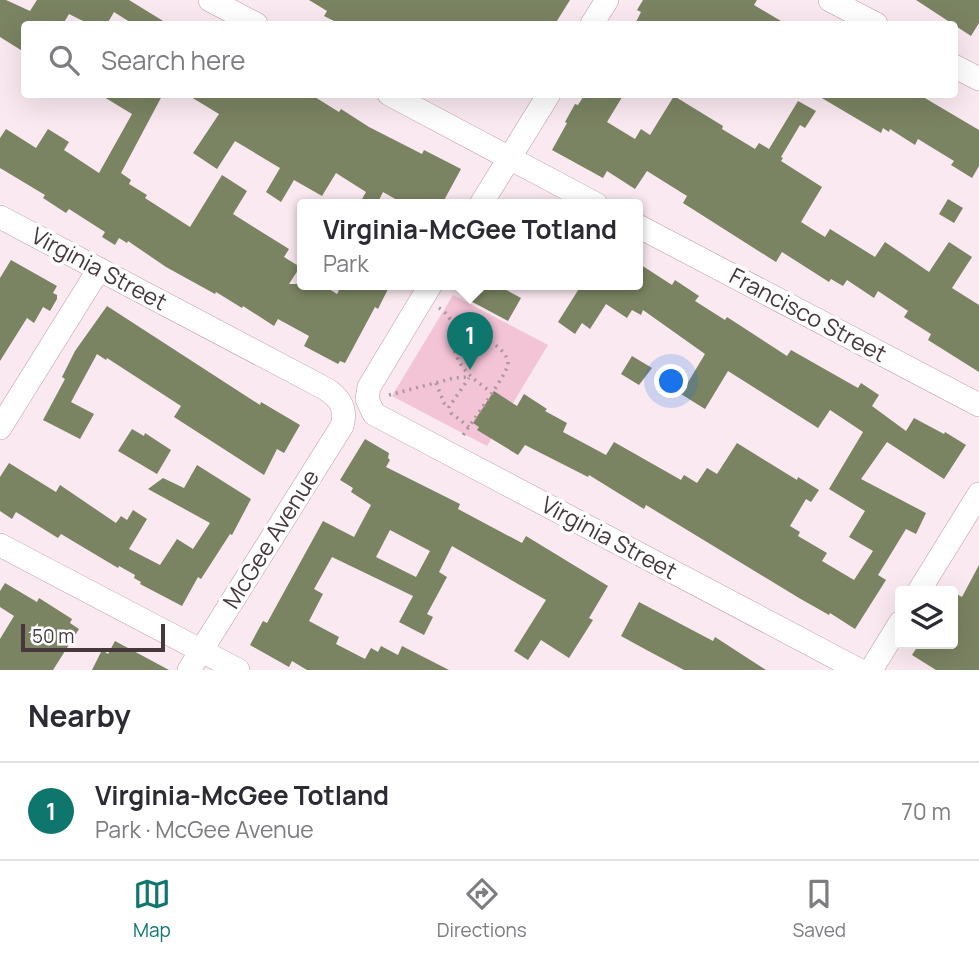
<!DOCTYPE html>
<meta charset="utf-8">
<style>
:root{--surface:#fff;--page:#f2f2f3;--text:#2b2b33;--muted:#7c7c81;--line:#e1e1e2;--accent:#0f766e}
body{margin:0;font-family:Manrope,sans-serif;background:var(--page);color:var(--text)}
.controls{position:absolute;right:21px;bottom:21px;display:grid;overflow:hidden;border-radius:7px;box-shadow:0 7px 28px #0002}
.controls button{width:63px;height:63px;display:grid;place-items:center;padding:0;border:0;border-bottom:2px solid var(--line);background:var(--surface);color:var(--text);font:35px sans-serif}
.scale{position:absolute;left:21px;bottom:18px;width:144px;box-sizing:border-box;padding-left:7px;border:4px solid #47383e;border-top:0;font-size:19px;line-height:24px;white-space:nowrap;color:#47383e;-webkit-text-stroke:5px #fff;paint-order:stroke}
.you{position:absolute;left:672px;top:382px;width:24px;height:24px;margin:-18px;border:5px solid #fff;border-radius:50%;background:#1a73e8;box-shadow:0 0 0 10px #1a73e833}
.badge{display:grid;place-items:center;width:46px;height:46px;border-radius:50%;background:var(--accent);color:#fff;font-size:23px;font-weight:700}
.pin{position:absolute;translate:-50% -58px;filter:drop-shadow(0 2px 4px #0008)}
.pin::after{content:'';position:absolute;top:37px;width:24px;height:21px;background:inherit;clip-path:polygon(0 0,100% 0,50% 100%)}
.popup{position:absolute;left:297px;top:199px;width:346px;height:91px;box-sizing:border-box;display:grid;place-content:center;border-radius:7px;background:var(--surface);filter:drop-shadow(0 2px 5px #0005);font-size:23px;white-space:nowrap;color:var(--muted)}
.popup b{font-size:26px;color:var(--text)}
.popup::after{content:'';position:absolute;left:50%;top:100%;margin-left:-14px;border:14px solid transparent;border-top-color:var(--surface)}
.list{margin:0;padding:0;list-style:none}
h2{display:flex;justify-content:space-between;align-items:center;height:91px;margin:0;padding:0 28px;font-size:30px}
h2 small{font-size:23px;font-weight:400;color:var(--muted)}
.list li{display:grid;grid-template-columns:46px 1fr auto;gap:21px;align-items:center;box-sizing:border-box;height:98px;padding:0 28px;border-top:2px solid var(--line)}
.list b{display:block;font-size:26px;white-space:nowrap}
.list p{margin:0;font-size:23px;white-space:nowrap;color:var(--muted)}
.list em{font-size:23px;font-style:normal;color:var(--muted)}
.icon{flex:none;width:38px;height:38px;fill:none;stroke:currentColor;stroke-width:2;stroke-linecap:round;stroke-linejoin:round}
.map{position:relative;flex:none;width:979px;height:670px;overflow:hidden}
.search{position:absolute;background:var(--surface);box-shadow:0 7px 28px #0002;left:21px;right:21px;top:21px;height:77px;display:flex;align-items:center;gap:18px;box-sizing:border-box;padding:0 24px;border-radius:7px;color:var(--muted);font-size:26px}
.sheet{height:189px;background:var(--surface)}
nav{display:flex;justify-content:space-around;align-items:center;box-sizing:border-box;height:98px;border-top:2px solid var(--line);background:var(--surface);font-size:19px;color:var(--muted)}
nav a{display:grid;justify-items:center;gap:4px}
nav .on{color:var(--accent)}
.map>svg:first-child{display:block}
</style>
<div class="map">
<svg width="979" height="670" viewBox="0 0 979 670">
<rect width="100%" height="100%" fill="#fae9f0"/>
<!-- green -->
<path fill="#f3c3d6" d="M 453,295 L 548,345 L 487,446 L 392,396 Z"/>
<!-- building -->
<g fill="#7a8362" fill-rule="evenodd">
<path d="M 0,0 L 6,0 L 30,11 L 37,0 L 129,0 L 168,24 L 133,24 L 114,12 L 107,24 L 89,24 L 69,14 L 63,24 L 24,24 L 24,52 L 0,37 Z"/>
<path d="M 309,0 L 570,0 L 555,24 L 340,24 L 324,16 L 327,11 Z"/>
<path d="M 643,0 L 757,0 L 754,5 L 786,24 L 635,24 L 641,12 L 637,10 Z"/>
<path d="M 916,0 L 979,0 L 979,23 L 971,36 Z"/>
<path d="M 99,94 L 163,94 L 121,173 L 131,180 L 129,184 L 147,195 L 145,198 L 190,227 L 222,175 L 247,191 L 233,214 L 289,249 L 284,257 L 300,267 L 289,284 L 321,284 L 337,294 L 342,284 L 380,284 L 388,289 L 378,309 L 375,307 L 345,363 L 340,361 L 338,364 L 304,346 L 309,336 L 278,319 L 274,326 L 243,306 L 242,308 L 216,292 L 215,294 L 166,267 L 128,241 L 127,243 L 119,238 L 115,245 L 102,237 L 105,232 L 69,209 L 66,213 L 43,198 L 45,195 L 0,168 L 0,138 L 6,129 L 36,148 L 48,129 L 69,142 L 64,150 L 99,173 L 132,114 Z"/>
<path d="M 186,94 L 310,94 L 339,112 L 341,109 L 369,127 L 422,154 L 424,150 L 461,169 L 442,204 L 404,204 L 383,192 L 377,204 L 371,204 L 362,199 L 366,192 L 336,173 L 322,196 L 294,180 L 281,202 L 266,192 L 280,168 L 235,141 L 217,169 L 193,153 L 219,114 Z"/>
<path d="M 585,94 L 624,94 L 607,122 L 635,139 L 641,129 L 650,135 L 674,96 L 723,126 L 722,129 L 755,149 L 759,143 L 769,149 L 798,101 L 816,111 L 805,128 L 800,125 L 781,157 L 783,158 L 781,161 L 822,187 L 801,222 L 825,237 L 830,229 L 875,257 L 885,242 L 929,272 L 949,242 L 972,257 L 952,288 L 979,305 L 979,372 L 928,340 L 931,334 L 904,317 L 908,311 L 878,291 L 874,298 L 847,280 L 843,286 L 831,279 L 829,282 L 782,252 L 776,262 L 683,203 L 687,196 L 647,171 L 635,189 L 607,171 L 603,178 L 552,150 L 567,123 L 565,122 L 575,104 L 578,105 Z"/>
<path d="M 815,94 L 918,94 L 979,130 L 979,166 L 972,178 L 951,165 L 954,161 L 918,139 L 915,145 L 890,129 L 889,132 L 883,128 L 881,133 Z"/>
<path d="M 948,199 L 963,208 L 954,223 L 939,214 Z"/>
<path d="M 11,260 L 57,286 L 53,293 L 57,295 L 57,299 L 50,311 L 43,307 L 34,323 L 27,318 L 0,361 L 0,278 Z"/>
<path d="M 638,263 L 672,285 L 675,280 L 699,296 L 695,301 L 725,320 L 727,317 L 787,356 L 791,350 L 858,388 L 861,383 L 879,395 L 872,406 L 906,431 L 914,418 L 944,434 L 945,432 L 966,445 L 944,479 L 887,442 L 861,479 L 926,513 L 916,534 L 906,529 L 878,575 L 886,580 L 855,629 L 830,613 L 829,615 L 799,598 L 646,505 L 644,509 L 589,475 L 588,477 L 525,445 L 518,455 L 477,430 L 479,427 L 473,423 L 494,391 L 517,406 L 524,394 L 547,409 L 545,411 L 567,423 L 563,432 L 606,455 L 614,442 L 681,480 L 684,475 L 697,483 L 707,468 L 717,474 L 737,443 L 797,480 L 798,477 L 819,490 L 811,502 L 806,499 L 790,526 L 800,532 L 798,536 L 827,553 L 822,561 L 854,580 L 873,551 L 849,537 L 865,511 L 829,489 L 863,432 L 830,410 L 818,428 L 728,371 L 705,409 L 681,394 L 705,354 L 643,310 L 641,315 L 632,310 L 627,318 L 606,304 L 590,329 L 582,323 L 575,334 L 558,322 L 582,284 L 638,284 Z"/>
<path d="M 473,284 L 495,284 L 521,298 L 508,321 L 465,298 Z"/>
<path d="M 107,306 L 260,405 L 261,402 L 300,425 L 284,453 L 277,449 L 264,475 L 174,417 L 181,406 L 107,358 L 106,360 L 97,354 L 71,402 L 94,414 L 80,439 L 43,420 L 65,379 L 62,377 L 75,351 Z"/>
<path d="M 632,356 L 652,368 L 639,385 L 621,374 Z"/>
<path d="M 132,429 L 144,436 L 145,433 L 171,450 L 157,474 L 118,451 Z"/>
<path d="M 365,439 L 389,453 L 388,458 L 390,460 L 386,467 L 460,504 L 458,509 L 522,543 L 526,536 L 608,586 L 589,618 L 593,620 L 569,658 L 541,640 L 528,660 L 514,651 L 546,600 L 452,546 L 439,572 L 447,577 L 427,614 L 433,617 L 424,635 L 399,622 L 413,596 L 332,557 L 314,589 L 323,594 L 309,621 L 339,637 L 336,644 L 365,659 L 371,648 L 378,652 L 381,646 L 398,655 L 402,646 L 449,670 L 307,670 L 292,661 L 289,667 L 250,645 L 263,621 L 267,623 L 323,521 L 354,537 L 371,505 L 351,492 L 353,488 L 340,480 ZM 390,530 L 430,551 L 416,577 L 376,557 Z"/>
<path d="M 9,463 L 56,492 L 60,485 L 116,523 L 121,516 L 127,520 L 133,510 L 147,519 L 129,549 L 160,565 L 177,539 L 193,549 L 210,523 L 148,489 L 163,478 L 184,488 L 197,465 L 251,499 L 232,535 L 230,534 L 201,579 L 198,577 L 182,606 L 140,584 L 141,582 L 134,578 L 135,575 L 119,566 L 118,568 L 61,534 L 58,538 L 16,512 L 12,519 L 0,511 L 0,477 Z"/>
<path d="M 979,565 L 979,670 L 936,670 L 912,655 L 919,644 L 953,644 L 953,592 L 962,597 Z"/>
<path d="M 5,583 L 37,602 L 39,598 L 72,619 L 70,623 L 79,629 L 53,670 L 0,670 L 0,639 L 14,616 L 0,607 L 0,591 Z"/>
<path d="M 639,602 L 713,641 L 715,637 L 766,670 L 684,670 L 641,647 L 621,636 Z"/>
<path d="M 115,641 L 169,670 L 92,670 L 102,650 L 108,654 Z"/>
</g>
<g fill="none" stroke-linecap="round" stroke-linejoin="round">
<!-- minor casing -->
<g stroke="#be99a8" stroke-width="24">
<g id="minor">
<path d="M 210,0 L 256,24"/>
<path d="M 830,0 L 876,24"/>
<path d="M 592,24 L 607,0"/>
<path d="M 954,66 L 979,79"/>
<path d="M 389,94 L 596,204"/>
<path d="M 481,204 L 549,94"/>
<path d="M 0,217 L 326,389 C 340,398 347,409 342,426 L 189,670"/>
<path d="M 638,226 L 979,405"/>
<path d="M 431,284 L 369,387 L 367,399 L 374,414 L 859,670"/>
<path d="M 0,428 L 99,269"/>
<path d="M 0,545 L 238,670"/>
<path d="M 919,591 L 979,494"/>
<path d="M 871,670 L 900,623"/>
</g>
</g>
<!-- path -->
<g stroke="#a8989f" stroke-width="3.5" stroke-dasharray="2 5" stroke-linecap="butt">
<path d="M 439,308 C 447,312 455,325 456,335 C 456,341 453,345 455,352 C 461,371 476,381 491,392"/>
<path d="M 456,339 C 468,336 481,335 492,343 C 499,347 508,355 508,364 C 507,375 470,424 462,437"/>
<path d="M 436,383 L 444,403 L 449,407"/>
<path d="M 389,395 L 454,378 L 469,377"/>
<path d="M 469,427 L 451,413 L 449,407 L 469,378"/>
</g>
<!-- minor -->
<use href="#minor" stroke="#fff" stroke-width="23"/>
</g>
<g text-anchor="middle" stroke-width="7" stroke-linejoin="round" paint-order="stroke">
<!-- street labels -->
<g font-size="23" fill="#47383e" stroke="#fff">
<text transform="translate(99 269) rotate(28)" y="8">Virginia Street</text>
<text transform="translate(808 315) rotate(28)" y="8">Francisco Street</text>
<text transform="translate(609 538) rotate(28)" y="8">Virginia Street</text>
<text transform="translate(271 539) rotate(-58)" y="8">McGee Avenue</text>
</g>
</g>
</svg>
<div class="controls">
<button><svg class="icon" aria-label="layers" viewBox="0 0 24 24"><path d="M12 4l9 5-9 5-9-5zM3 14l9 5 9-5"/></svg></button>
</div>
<div class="scale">50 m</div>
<div class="you"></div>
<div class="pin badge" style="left:470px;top:370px">1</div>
<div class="popup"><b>Virginia-McGee Totland</b>Park</div>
<div class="search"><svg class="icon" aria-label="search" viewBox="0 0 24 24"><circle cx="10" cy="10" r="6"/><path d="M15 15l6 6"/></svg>Search here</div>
</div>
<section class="sheet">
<h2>Nearby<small></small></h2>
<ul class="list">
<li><span class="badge">1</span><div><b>Virginia-McGee Totland</b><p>Park · McGee Avenue</p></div><em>70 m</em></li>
</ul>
</section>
<nav>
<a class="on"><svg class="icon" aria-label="map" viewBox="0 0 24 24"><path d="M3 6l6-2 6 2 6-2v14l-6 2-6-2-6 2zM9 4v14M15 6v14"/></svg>Map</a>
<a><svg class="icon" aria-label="directions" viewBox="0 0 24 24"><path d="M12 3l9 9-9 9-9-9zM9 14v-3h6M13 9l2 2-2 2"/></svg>Directions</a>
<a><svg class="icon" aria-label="saved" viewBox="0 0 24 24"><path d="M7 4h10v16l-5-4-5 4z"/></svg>Saved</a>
</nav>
